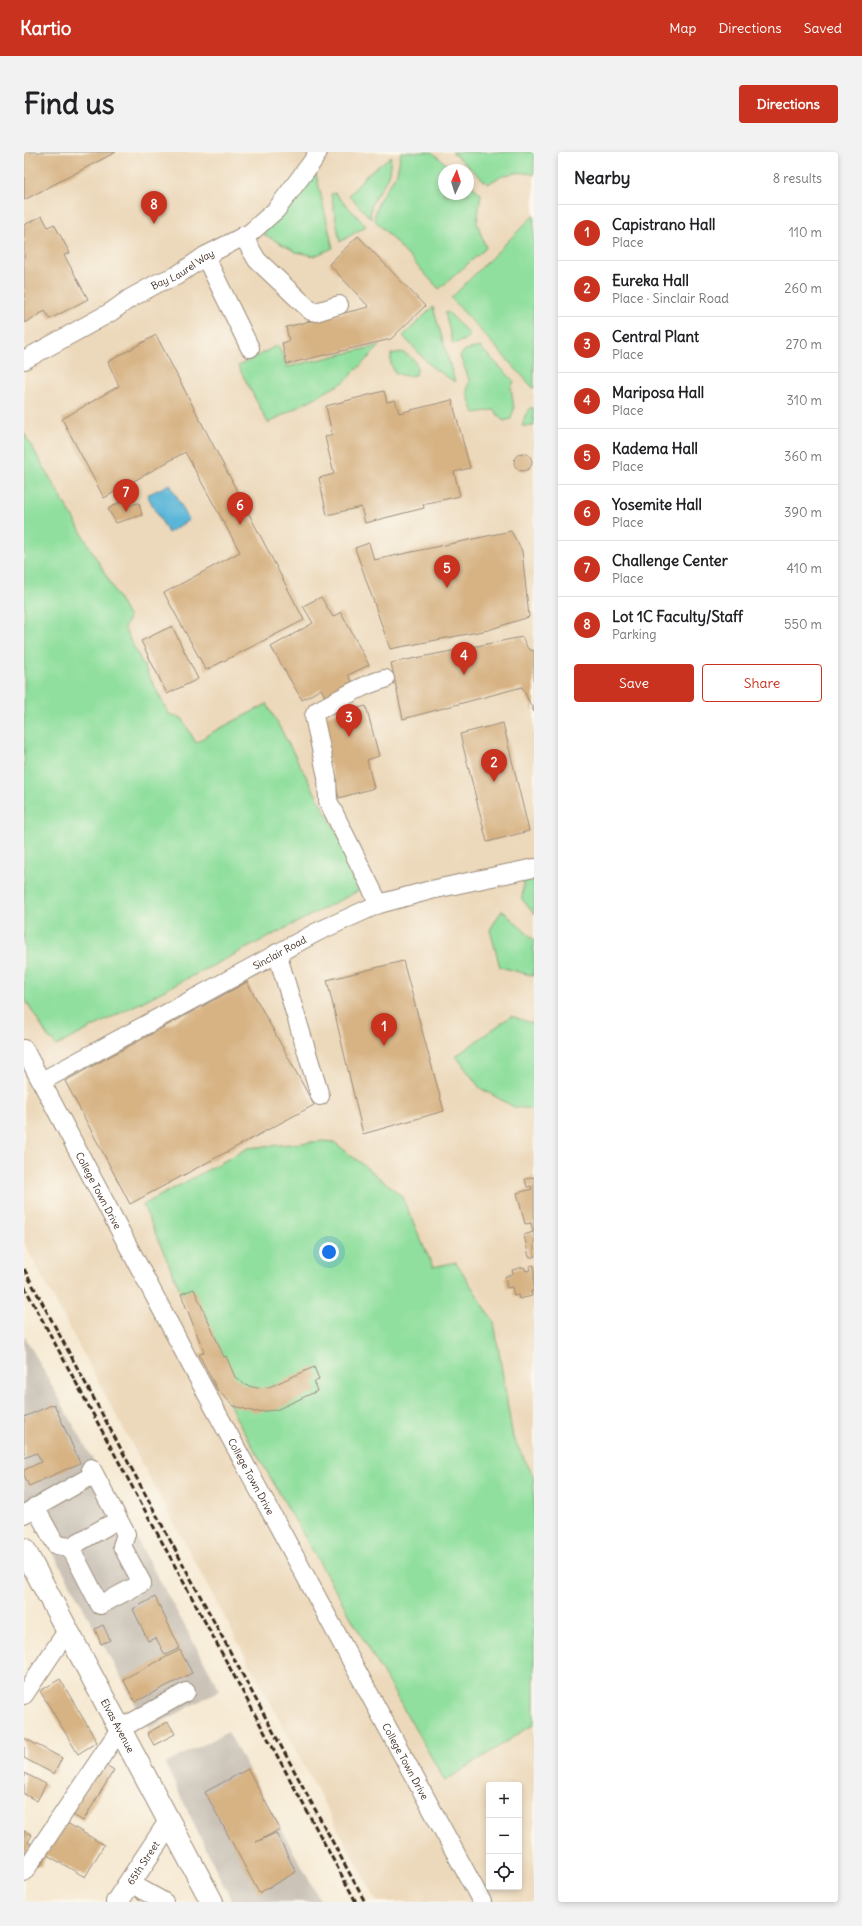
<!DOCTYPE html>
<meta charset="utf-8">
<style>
:root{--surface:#fff;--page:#f2f2f2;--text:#202124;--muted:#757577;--line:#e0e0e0;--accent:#c8321e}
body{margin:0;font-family:Delius,sans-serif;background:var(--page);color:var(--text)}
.controls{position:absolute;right:12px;bottom:12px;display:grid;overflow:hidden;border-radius:4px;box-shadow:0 2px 6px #0003}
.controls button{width:36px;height:36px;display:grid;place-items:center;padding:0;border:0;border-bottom:1px solid var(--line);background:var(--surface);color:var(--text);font:20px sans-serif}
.compass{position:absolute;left:414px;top:12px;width:36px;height:36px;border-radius:50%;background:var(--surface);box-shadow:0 2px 6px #0003;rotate:4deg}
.you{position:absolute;left:305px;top:1100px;width:14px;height:14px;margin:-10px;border:3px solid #fff;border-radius:50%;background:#1a73e8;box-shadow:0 0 0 6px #1a73e833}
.badge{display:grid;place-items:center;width:26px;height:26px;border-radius:50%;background:var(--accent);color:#fff;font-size:13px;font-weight:700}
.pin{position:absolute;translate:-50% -33px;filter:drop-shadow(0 1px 2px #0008)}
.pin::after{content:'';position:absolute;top:21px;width:14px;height:12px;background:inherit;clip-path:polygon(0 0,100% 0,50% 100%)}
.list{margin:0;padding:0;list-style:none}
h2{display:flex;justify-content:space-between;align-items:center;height:52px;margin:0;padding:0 16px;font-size:17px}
h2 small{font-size:13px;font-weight:400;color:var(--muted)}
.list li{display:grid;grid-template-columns:26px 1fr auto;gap:12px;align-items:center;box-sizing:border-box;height:56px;padding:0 16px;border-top:1px solid var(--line)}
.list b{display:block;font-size:15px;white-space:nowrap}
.list p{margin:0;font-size:13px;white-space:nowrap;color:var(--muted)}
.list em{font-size:13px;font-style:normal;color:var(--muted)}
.actions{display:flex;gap:8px;padding:12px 16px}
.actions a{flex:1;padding:9px 0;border:1px solid var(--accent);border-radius:4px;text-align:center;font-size:14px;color:var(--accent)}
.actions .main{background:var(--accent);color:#fff}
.icon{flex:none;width:22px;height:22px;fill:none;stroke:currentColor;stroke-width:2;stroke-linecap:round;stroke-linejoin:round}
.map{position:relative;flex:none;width:510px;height:1750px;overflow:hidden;border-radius:4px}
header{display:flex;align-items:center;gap:24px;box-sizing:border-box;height:56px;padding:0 20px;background:var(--accent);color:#fff}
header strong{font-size:19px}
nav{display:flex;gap:22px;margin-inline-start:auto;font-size:14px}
.intro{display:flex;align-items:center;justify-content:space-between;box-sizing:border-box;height:96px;padding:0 24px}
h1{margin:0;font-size:28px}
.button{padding:10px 18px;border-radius:4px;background:var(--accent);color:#fff;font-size:14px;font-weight:700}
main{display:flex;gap:24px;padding:0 24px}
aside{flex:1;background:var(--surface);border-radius:4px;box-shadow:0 2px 6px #0003}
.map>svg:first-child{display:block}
</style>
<header>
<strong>Kartio</strong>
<nav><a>Map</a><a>Directions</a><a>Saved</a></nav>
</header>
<div class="intro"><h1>Find us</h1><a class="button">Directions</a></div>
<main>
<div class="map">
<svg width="510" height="1750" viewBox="0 0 510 1750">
<rect width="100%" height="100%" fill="#fbf7ec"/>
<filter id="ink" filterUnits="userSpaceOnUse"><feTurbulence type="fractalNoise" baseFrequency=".025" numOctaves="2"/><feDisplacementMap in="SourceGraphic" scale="8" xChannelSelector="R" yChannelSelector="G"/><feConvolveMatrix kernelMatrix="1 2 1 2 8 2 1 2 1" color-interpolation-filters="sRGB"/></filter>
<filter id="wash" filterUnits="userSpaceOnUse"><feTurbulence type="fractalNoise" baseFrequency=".012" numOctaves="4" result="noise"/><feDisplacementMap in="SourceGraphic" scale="16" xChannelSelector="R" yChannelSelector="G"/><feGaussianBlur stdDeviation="0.9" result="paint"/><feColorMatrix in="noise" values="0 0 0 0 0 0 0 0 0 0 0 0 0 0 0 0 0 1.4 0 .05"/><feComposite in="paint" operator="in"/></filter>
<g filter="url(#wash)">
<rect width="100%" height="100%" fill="#f6ead4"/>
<!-- built -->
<path fill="#ecd8ba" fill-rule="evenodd" d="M 0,0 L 510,0 L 510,1750 L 353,1750 L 0,1091 ZM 420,18 L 444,18 L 444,42 L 420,42 ZM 465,1633 L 495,1633 L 495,1735 L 465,1735 Z"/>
<!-- industrial -->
<g fill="#cbc3b8">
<path d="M 0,1183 L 196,1538 L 125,1577 L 0,1347 Z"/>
<path d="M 204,1580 L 297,1750 L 208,1750 L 141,1612 Z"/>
</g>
<!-- green -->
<g fill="#90df9e" stroke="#66845e">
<path d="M 377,0 L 408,0 L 429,18 L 420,18 L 420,42 L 444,42 L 444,30 L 457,42 L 453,71 L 462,96 L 415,137 L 350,67 L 354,50 L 373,21 Z"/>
<path d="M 428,0 L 510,0 L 510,23 C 494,17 477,23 464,32 Z"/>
<path d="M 367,4 C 366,10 366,18 364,23 C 358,40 344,47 347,67 L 325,43 L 342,24 Z"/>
<path d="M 292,22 L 309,96 L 290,104 L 272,100 L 239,82 Z"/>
<path d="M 311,41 L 342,74 L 316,90 L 307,42 Z"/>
<path d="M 510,63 L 510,237 L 427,146 Z"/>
<path d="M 409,155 L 431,230 L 408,215 L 379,184 Z"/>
<path d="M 424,160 L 446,183 L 441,188 L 429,192 L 421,161 Z"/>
<path d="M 254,193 L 263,215 L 357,193 L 320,230 L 244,271 L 214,214 Z"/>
<path d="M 456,195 L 490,229 L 487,236 L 490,257 L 487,267 L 479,269 L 470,258 L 450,261 L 443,241 L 445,227 L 436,204 L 441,198 Z"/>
<path d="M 377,200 C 388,205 396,210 392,223 L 382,224 L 371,221 L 367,212 L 367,202 Z"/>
<path d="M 506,256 L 510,256 L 510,274 L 498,274 L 501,264 Z"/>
<path d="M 0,281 L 86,430 L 105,466 L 100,476 L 145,562 L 158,566 L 172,591 L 187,581 L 243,552 L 342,735 L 32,894 L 28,888 L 26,888 L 0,846 Z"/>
<path d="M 510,723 L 510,762 L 498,747 L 500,725 Z"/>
<path d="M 478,758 L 510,788 L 510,824 L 476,815 L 466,778 Z"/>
<path d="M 487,864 L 510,872 L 510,957 L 490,955 L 456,936 L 432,904 Z"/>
<path d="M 299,989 L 310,990 L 377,1043 L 409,1115 L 432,1110 L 470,1170 L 489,1286 L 510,1325 L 510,1572 L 421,1629 L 211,1264 L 119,1053 L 224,996 Z"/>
</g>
<!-- water -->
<path fill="#5ab6d8" stroke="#4a707b" d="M 146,332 L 165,368 L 144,381 L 123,343 Z"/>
<g id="blocks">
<!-- building -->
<g fill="#d7b384">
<path d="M 0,0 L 92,0 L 0,48 Z"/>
<path d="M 18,64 L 24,75 L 30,72 L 46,101 L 40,103 L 64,147 L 26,167 L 21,159 L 0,171 L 0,73 Z"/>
<path d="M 334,84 L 401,154 L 367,187 L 263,212 L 258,191 L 265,189 L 262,175 L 345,155 L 305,112 Z"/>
<path d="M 132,183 L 280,468 L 182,518 L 140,441 L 216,400 L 161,300 L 80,346 L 38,267 L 95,234 L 84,210 Z"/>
<path d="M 360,239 L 363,250 L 371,248 L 375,261 L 428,248 L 446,316 L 430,320 L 436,344 L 399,352 L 400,356 L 341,371 L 337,355 L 303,363 L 295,326 L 310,322 L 301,285 L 308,282 L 302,254 Z"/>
<circle cx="499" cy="310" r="9"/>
<path d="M 101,347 L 104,353 L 115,351 L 118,363 L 92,371 L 84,357 Z"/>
<path d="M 487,379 L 498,399 L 505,465 L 464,478 L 366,497 L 331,396 L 345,391 L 350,408 Z"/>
<path d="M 297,445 L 309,465 L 317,460 L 345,513 L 324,523 L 331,535 L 304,550 L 297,537 L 278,548 L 247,495 L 289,471 L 279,454 Z"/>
<path d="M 148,474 L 174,527 L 143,542 L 117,489 Z"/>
<path d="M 498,485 L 504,497 L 510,499 L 510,560 L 498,535 L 379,567 L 367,511 Z"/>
<path d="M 342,554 L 355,604 L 343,608 L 350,636 L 315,646 L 294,566 Z"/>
<path d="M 479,571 L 505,679 L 463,690 L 436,582 Z"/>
<path d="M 379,809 L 420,959 L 339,982 L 303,828 Z"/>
<path d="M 223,830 L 290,953 L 106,1052 L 41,929 Z"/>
<path d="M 510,1025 L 510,1105 L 505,1105 L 500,1083 L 509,1080 L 507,1071 L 501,1072 L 493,1041 L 508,1037 L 507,1034 L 503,1035 L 501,1027 Z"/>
<path d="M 510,1113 L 510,1139 L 507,1139 L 508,1144 L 495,1147 L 494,1143 L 490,1144 L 488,1135 L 483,1136 L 481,1125 L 489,1122 L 488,1118 L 500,1115 L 502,1119 L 506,1118 L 505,1114 Z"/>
<path d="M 170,1137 L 200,1205 L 202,1204 L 211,1225 L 221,1233 L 233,1236 L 245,1235 L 290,1215 L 295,1227 L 290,1231 L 293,1239 L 252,1258 L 231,1260 L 210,1254 L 194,1239 L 175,1203 L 180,1200 L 157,1142 Z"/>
<path d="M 30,1252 L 56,1311 L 5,1334 L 0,1323 L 0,1318 L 17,1310 L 13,1301 L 0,1306 L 0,1265 Z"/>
<path d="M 131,1445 L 156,1496 L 141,1503 L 132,1486 L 124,1489 L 109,1457 Z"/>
<path d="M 79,1473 L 86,1488 L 77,1492 L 71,1477 Z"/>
<path d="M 156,1498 L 168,1521 L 111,1550 L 99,1527 Z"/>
<path d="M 36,1527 L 73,1590 L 54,1602 L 16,1539 Z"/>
<path d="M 144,1570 L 151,1582 L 130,1593 L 123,1581 Z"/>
<path d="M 0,1586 L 38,1606 L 30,1622 L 0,1606 Z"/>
<path d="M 77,1610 L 90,1618 L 59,1669 L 46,1661 Z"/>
<path d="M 224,1617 L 256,1677 L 232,1690 L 252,1681 L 272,1720 L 235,1741 L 181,1640 Z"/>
<path d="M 0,1621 L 22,1632 L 13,1649 L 0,1642 Z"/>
<path d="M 38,1668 L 80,1693 L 61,1725 L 23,1703 L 16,1715 L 10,1712 Z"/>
<path d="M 0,1679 L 8,1683 L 4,1690 L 7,1692 L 0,1706 Z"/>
</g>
</g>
</g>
<g filter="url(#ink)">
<use href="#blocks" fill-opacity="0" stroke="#988a79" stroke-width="1"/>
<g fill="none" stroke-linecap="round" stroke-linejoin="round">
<!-- minor casing -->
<g stroke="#988a79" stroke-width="20">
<g id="minor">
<path d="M 219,84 L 233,108 L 287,159 L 292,160 L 315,153"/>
<path d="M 181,104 L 226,196"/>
<path id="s1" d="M 0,208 L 87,160 L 105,147 L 134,131 L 152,124 L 181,104 L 226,81 L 252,58 L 288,10 L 294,0"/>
<path d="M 355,752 L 304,649 L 303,625 L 290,564 L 293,559 C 315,548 337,533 361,527"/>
<path d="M 253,801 L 296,944"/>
<path id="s2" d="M 0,897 L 166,1211 L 458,1750"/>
<path id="s3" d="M 18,929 L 293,780 L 355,752 L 407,738 L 510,716"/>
<path d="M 11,1355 L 32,1393 L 46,1395 L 83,1374"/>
<path d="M 0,1362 L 62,1327"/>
<path d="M 46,1395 L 76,1453 L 118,1431 L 98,1394 L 102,1382 L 67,1316"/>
<path d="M 0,1543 L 43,1479"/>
<path d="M 0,1720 L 96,1577 L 162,1540"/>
<path d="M 106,1731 L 140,1750"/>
</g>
</g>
<!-- major casing -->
<g stroke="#988a79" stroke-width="24">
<g id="major">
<path id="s4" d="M 0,1397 L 188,1750"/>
<path id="s5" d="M 93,1750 L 145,1671"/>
</g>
</g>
<!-- minor -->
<use href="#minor" stroke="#fff" stroke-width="18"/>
<!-- major -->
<use href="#major" stroke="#fff" stroke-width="22"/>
<!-- rail -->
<g stroke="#3b2a1e" stroke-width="3" stroke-dasharray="6 3" stroke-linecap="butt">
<path d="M 0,1117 L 341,1750"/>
<path d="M 0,1134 L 332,1750"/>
</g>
</g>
</g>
<g text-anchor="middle" stroke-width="3" stroke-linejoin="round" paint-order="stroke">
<!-- street labels -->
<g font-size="10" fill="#3b2a1e" stroke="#fbf7ec">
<text dy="4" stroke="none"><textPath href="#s1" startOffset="183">Bay Laurel Way</textPath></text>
<text dy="4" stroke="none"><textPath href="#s3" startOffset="270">Sinclair Road</textPath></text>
<text dy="4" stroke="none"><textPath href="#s2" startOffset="160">College Town Drive</textPath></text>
<text dy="4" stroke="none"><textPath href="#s2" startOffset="484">College Town Drive</textPath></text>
<text dy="4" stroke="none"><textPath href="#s4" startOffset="200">Elvas Avenue</textPath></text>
<text dy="4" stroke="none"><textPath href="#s2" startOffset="808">College Town Drive</textPath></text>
<text dy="4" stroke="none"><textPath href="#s5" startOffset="47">65th Street</textPath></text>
</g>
</g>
</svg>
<div class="controls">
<button>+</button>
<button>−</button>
<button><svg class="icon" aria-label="locate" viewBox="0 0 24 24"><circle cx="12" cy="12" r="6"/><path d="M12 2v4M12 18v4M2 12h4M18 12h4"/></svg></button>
</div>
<svg class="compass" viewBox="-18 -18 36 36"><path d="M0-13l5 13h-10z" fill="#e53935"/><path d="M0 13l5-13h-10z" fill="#757577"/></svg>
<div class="you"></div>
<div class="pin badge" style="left:360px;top:894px">1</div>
<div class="pin badge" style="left:470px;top:630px">2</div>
<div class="pin badge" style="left:325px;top:585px">3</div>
<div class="pin badge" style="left:440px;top:523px">4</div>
<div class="pin badge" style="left:423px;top:436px">5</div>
<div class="pin badge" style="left:216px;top:373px">6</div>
<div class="pin badge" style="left:102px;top:360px">7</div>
<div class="pin badge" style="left:130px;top:72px">8</div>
</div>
<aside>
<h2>Nearby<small>8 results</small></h2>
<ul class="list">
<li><span class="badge">1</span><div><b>Capistrano Hall</b><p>Place</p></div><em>110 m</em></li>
<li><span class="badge">2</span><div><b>Eureka Hall</b><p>Place · Sinclair Road</p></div><em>260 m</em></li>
<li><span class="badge">3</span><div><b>Central Plant</b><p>Place</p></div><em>270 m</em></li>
<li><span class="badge">4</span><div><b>Mariposa Hall</b><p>Place</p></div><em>310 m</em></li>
<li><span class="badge">5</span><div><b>Kadema Hall</b><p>Place</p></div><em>360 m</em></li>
<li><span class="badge">6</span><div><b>Yosemite Hall</b><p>Place</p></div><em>390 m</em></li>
<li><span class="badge">7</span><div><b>Challenge Center</b><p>Place</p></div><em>410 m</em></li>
<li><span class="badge">8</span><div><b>Lot 1C Faculty/Staff</b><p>Parking</p></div><em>550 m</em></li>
</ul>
<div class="actions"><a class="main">Save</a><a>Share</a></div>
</aside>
</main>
